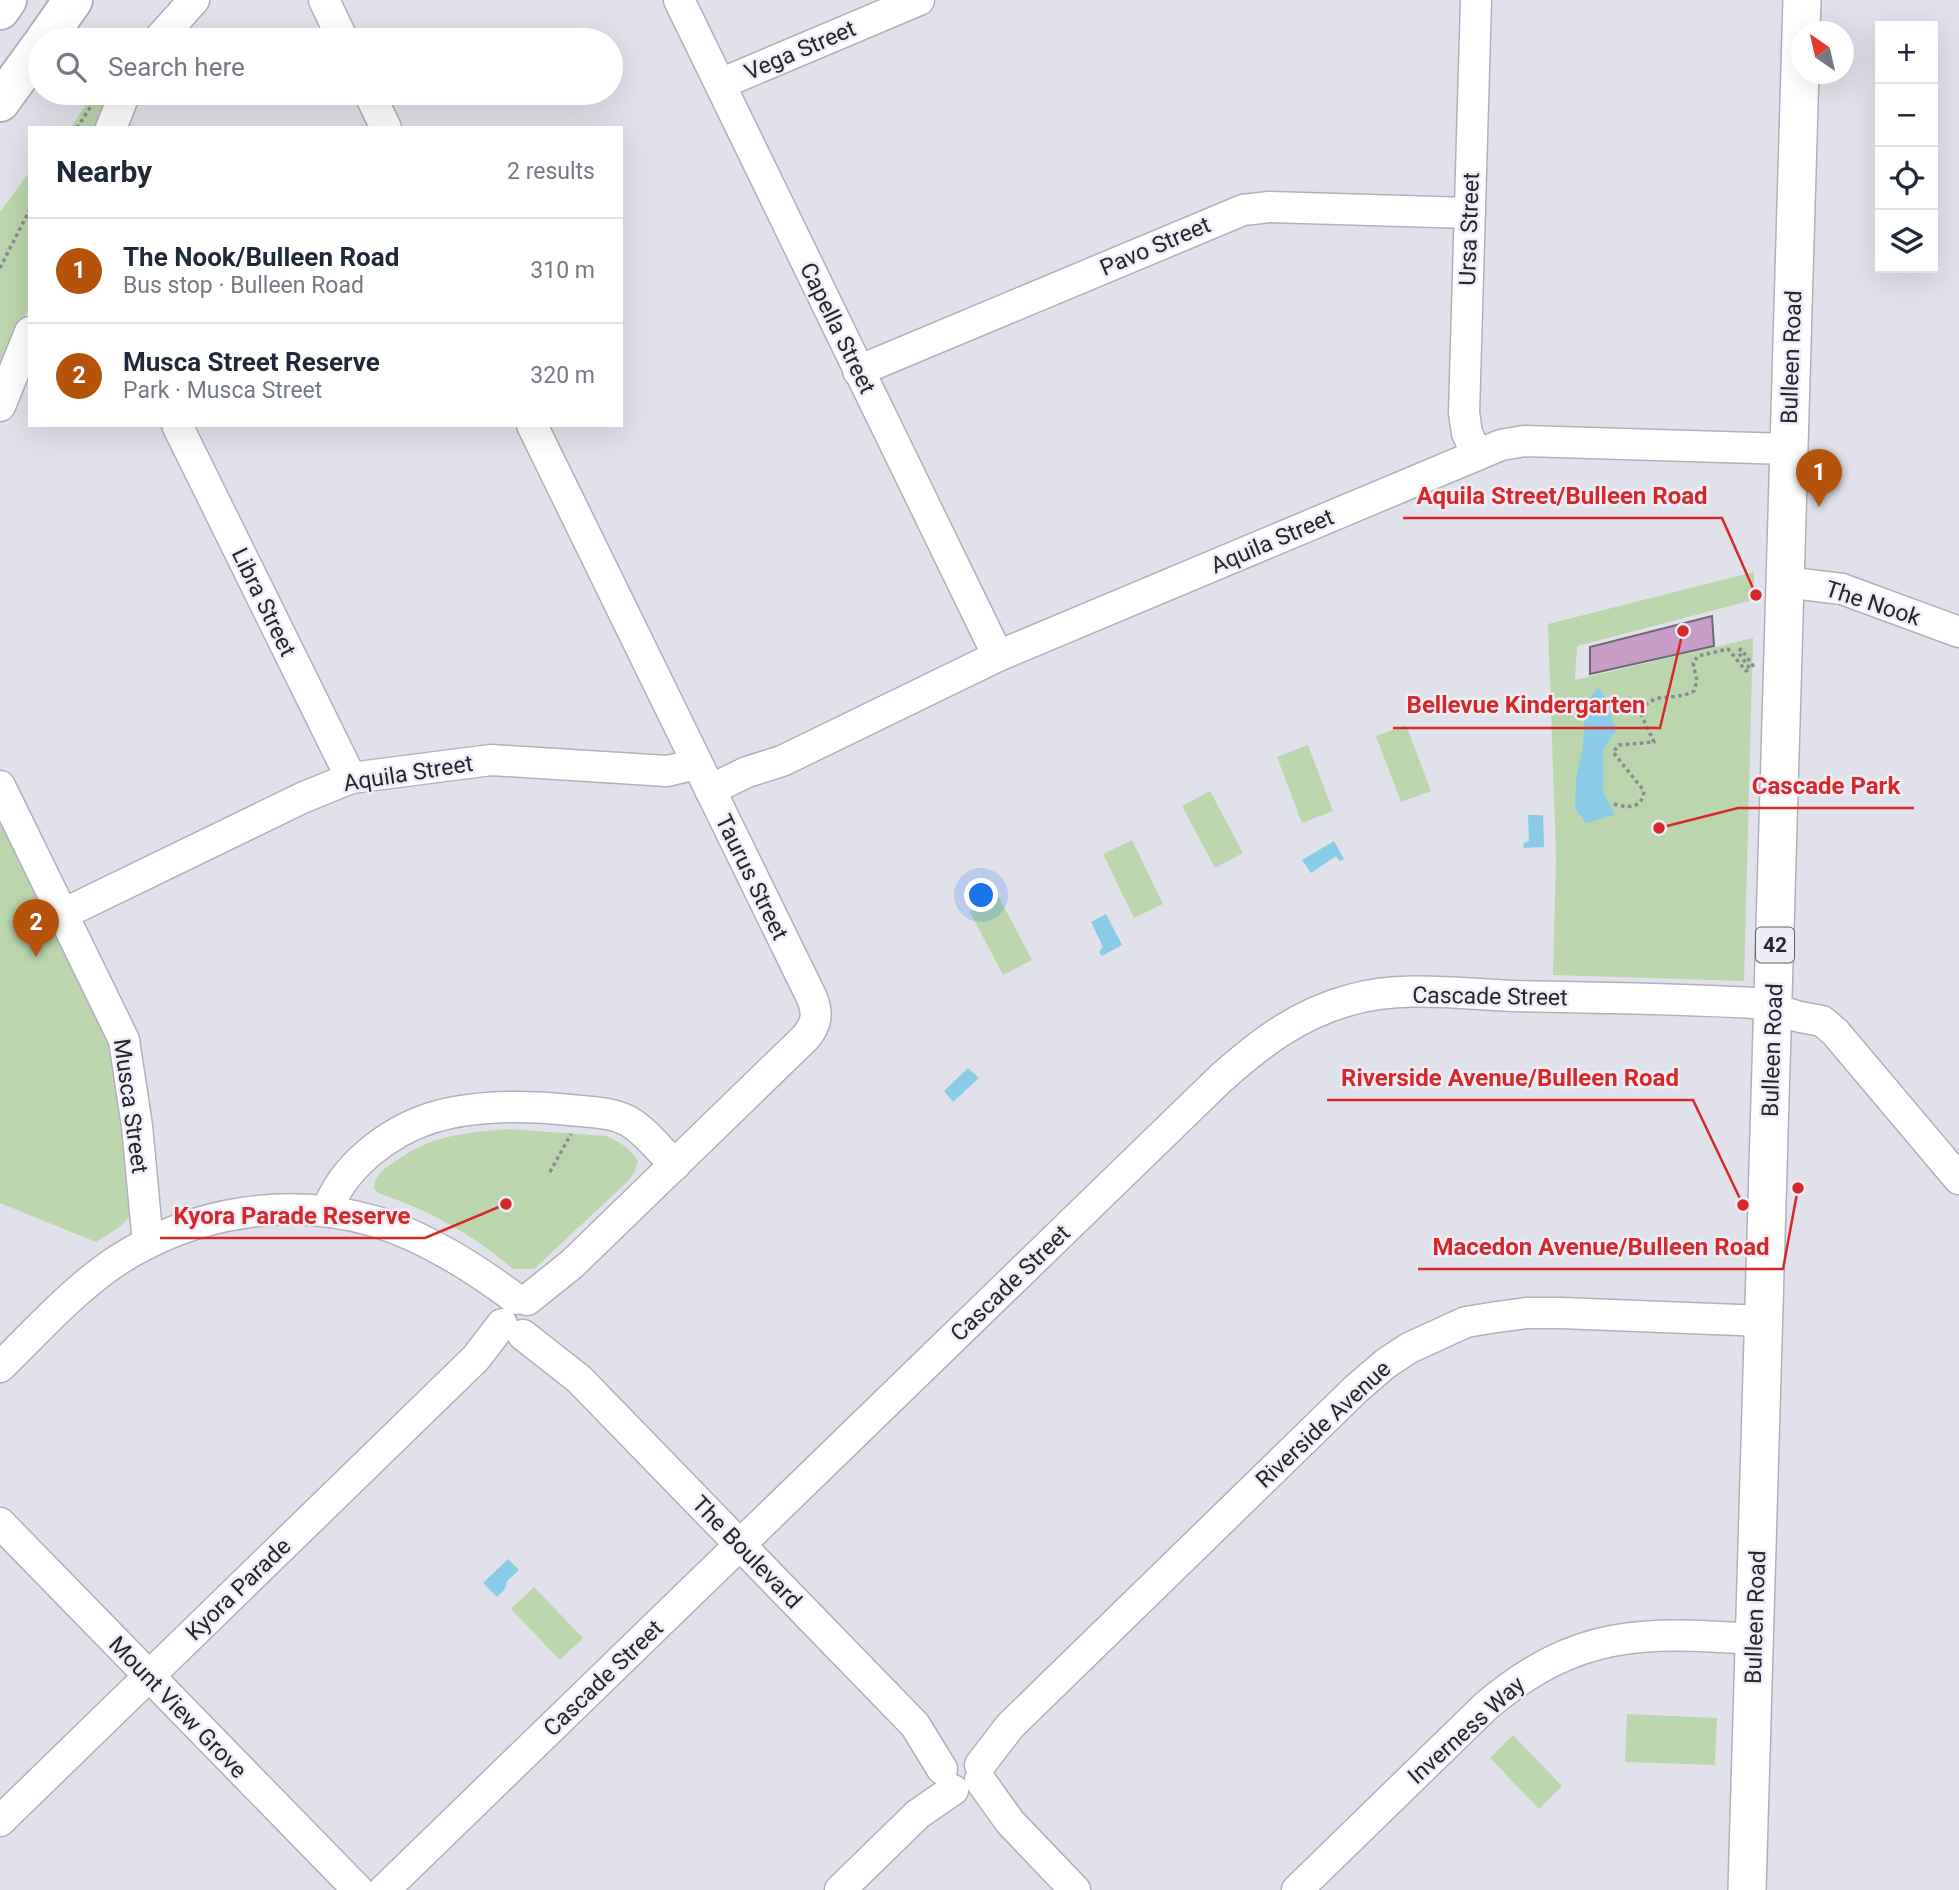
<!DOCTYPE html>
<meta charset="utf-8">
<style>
:root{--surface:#fff;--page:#f2f2f3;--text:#1f2937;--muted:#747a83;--line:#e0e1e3;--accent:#b45309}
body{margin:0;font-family:Roboto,sans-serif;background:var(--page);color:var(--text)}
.controls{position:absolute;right:21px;top:21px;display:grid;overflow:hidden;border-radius:0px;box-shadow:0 7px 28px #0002}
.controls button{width:63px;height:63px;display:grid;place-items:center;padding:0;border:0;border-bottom:2px solid var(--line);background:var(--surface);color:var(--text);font:35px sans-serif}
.compass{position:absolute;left:1791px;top:21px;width:63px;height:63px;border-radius:50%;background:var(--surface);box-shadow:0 7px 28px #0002;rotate:326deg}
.you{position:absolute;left:982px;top:896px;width:24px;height:24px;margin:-18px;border:5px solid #fff;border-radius:50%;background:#1a73e8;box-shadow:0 0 0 10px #1a73e833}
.badge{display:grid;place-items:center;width:46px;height:46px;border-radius:50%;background:var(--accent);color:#fff;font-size:23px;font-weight:700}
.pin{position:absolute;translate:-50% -58px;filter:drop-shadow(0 2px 4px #0008)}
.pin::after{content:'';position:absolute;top:37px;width:24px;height:21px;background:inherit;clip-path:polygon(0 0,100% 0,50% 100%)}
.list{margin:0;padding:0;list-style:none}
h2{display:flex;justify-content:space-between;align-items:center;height:91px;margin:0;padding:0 28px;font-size:30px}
h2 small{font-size:23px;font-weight:400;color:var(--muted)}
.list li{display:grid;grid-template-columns:46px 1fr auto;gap:21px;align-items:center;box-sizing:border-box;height:105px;padding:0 28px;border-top:2px solid var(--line)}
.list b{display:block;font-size:26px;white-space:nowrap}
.list p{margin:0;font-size:23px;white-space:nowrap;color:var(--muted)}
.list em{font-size:23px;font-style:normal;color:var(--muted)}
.icon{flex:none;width:38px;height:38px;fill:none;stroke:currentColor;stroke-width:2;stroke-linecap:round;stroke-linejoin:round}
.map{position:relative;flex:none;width:1959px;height:1890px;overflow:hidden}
.search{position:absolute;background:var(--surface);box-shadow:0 7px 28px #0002;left:28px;top:28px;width:595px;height:77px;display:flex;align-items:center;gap:18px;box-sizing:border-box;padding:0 24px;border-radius:38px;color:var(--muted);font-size:26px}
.panel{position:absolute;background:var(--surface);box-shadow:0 7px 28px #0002;left:28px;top:126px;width:595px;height:301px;border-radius:0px}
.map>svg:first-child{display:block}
</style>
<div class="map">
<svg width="1959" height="1890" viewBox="0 0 1959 1890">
<rect width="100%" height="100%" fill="#e1e1eb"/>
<!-- green -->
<g fill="#bbd6ac">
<path d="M 93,93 L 115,93 L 100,128 L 71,128 Z"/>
<path d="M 30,171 L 30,305 L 0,380 L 0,212 Z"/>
<path d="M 1754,572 L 1753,600 L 1577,646 L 1575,680 L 1753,638 L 1744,981 L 1553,975 L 1556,858 L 1548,624 Z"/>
<path d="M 1406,725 L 1431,791 L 1401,802 L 1376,736 Z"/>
<path d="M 1308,745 L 1333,811 L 1302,823 L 1277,757 Z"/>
<path d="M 1210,791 L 1243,853 L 1215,868 L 1182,806 Z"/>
<path d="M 0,809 L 113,1042 L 135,1210 L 121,1226 L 96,1242 L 0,1203 Z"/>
<path d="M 1132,840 L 1163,904 L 1134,918 L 1103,854 Z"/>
<path d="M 999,897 L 1032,960 L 1003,975 L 970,912 Z"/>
<path d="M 508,1129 L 606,1136 C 620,1142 631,1148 638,1162 L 634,1173 L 628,1181 L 534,1269 L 513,1269 C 471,1233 430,1211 378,1193 L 374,1188 C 374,1175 383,1170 393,1163 C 431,1135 462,1133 508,1129 Z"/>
<path d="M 534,1587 L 583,1638 L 560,1660 L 511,1609 Z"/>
<path d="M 1627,1714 L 1717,1718 L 1715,1765 L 1625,1762 Z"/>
<path d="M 1513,1735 L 1562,1786 L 1539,1809 L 1490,1758 Z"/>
</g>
<!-- water -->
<g fill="#8acce8">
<path d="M 1598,688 L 1604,695 L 1616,731 L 1603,750 L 1603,792 L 1615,815 L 1586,823 L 1575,808 L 1576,778 L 1583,747 L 1584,722 L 1590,697 Z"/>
<path d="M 1528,815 L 1543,815 L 1544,847 L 1523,848 L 1524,843 L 1529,841 Z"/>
<path d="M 1334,841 L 1344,859 L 1340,861 L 1336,856 L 1311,873 L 1302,860 Z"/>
<path d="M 1106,914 L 1122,945 L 1102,956 L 1099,952 L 1103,947 L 1091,922 Z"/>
<path d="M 968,1068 L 979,1078 L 953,1102 L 944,1091 Z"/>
<path d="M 508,1559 L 519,1570 L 507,1581 L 505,1589 L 497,1597 L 483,1583 Z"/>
</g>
<!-- building -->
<path fill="#c79cc7" stroke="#706970" stroke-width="2" d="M 1712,616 L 1714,646 L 1590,674 L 1590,647 Z"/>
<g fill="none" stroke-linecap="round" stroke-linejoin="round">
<!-- minor casing -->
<g stroke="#b0b0ba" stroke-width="33">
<g id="minor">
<path d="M 324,0 L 343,40"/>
<path d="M 679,0 L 998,656"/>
<path d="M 1476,0 L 1464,413 L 1467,433 L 1477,455"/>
<path d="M 158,40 L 194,0"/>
<path d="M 720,84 L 919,0"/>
<path d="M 369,93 L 386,128"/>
<path d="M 111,128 L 125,93"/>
<path d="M 858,371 L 1243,210 L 1269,207 L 1470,213"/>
<path d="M 0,406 L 30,332"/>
<path d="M 177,425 L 351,778"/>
<path d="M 1785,582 L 1842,589 L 1959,632"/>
<path d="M 0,786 L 124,1040 L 137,1126 L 148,1243"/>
<path d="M 710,790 L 747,772 L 782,761 L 998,656 L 1501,445 L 1524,441 L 1789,449"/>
<path d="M 63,914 L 302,798 L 351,778 L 491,760 L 667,771 L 697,764"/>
<path d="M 327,1211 C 342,1167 388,1132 431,1118 C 472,1105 528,1105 570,1110 C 589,1112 611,1112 628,1121 C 646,1131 660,1151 675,1165"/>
<path d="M 527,1300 L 572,1264 L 806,1037 C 817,1023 818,1014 812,998 L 532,425"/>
<path d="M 523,1335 L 579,1379 L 915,1725 L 942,1769"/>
<path d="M 0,1367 C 37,1331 74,1289 118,1260 C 195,1211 289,1196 377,1222 C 425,1237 476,1269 516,1299"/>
<path d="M 0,1523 L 358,1890"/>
<path d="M 980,1765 L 1010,1726 L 1356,1389 L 1385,1364 L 1409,1348 L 1466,1322 L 1497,1317 L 1526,1313 L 1561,1313 L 1764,1321"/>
<path d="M 980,1780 L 1010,1822 L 1075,1890"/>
<path d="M 0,1821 L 476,1358 L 502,1324"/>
<path d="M 384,1890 L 1220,1079 C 1259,1044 1298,1014 1350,1000 C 1401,985 1462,994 1514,996 C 1594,998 1674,998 1754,1003 L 1800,1017 L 1822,1021 L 1835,1032 L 1959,1179"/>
<path d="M 840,1890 L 918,1814 L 953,1790"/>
<path d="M 1297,1890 L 1486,1706 C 1576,1630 1642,1631 1754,1639"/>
</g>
</g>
<!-- major casing -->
<g stroke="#b0b0ba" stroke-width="40">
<path id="major" d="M 1747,1890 L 1802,0"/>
</g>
<!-- highway casing -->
<g stroke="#b0b0ba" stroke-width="42">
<g id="highway">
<path d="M 0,10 L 7,0"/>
<path d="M 45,40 L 73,0"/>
<path d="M 0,102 L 40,47"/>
</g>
</g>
<!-- path -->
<g stroke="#8a8a91" stroke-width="3.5" stroke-dasharray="3.5 3.5" stroke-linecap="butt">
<path d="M 77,128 L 93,103"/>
<path d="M 0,268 L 30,209"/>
<path d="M 1614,804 C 1628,808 1642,809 1644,791 L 1613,752 L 1619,745 L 1654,742 L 1640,712 C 1655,689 1672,703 1694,691 L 1697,681 L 1693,663 L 1698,656 L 1728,649 L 1746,671 L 1750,669 L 1738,652 L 1741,649 L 1754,667"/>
<path d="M 550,1172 L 571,1134"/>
</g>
<!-- minor -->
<use href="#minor" stroke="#fff" stroke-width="30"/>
<!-- major -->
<use href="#major" stroke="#fff" stroke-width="37"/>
<!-- highway -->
<use href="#highway" stroke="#fff" stroke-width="38"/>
</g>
<g text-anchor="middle" stroke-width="5" stroke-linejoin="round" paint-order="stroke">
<!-- shield labels -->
<rect fill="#efeef8" stroke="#636268" stroke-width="2" x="1756" y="927.5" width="38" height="35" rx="5"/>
<g font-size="21" font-weight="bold" fill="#27262a">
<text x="1775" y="952">42</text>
</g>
<!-- street labels -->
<g font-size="23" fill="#27262a" stroke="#efeef8">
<text transform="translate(800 50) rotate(-23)" y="8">Vega Street</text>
<text transform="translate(1469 229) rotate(-88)" y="8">Ursa Street</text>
<text transform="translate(1155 246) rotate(-23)" y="8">Pavo Street</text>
<text transform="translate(838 328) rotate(64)" y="8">Capella Street</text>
<text transform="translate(1791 357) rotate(-88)" y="8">Bulleen Road</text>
<text transform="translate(1272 541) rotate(-23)" y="8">Aquila Street</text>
<text transform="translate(264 602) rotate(64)" y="8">Libra Street</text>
<text transform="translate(1873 603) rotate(18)" y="8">The Nook</text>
<text transform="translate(408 773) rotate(-9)" y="8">Aquila Street</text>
<text transform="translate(752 877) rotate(64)" y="8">Taurus Street</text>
<text transform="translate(1490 996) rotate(1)" y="8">Cascade Street</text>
<text transform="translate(1772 1050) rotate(-88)" y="8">Bulleen Road</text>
<text transform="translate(131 1106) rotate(82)" y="8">Musca Street</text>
<text transform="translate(1010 1283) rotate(-44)" y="8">Cascade Street</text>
<text transform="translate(1323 1424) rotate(-43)" y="8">Riverside Avenue</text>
<text transform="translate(747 1552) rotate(46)" y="8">The Boulevard</text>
<text transform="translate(238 1589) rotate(-44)" y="8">Kyora Parade</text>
<text transform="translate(1755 1617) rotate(-88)" y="8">Bulleen Road</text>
<text transform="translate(603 1678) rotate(-44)" y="8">Cascade Street</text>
<text transform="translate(178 1707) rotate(46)" y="8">Mount View Grove</text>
<text transform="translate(1466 1730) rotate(-42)" y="8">Inverness Way</text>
</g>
</g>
<!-- callouts -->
<path fill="none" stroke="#d62828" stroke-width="2.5" d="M1756 595L1722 518H1403M1683 631L1660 728H1393M1659 828L1738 808H1914M1743 1205L1693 1100H1327M506 1204L425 1238H160M1798 1188L1783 1269H1418"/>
<g fill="#d62828" stroke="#efeef8" stroke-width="2.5">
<circle cx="1756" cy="595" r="7"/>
<circle cx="1683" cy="631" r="7"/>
<circle cx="1659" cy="828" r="7"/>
<circle cx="1743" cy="1205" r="7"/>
<circle cx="506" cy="1204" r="7"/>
<circle cx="1798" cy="1188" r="7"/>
</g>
<g font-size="24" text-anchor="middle" font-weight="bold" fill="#d62828" stroke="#efeef8" stroke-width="5" stroke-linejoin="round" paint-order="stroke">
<text x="1562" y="504">Aquila Street/Bulleen Road</text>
<text x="1526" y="713">Bellevue Kindergarten</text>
<text x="1826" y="794">Cascade Park</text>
<text x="1510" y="1086">Riverside Avenue/Bulleen Road</text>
<text x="292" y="1224">Kyora Parade Reserve</text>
<text x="1601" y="1255">Macedon Avenue/Bulleen Road</text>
</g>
</svg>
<div class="controls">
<button>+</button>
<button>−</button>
<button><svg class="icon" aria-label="locate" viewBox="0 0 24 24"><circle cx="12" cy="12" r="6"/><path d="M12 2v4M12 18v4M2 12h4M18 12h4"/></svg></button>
<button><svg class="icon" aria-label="layers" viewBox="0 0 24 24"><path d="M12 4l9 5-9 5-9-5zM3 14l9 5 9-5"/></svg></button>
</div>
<svg class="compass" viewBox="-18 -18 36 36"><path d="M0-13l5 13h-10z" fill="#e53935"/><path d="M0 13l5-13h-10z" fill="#747a83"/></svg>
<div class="you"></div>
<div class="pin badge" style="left:1819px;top:507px">1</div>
<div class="pin badge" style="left:36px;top:957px">2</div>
<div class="search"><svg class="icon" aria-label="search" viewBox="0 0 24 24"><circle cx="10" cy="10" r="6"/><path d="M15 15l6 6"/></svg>Search here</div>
<section class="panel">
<h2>Nearby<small>2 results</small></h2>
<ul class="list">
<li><span class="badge">1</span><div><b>The Nook/Bulleen Road</b><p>Bus stop · Bulleen Road</p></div><em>310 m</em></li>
<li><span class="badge">2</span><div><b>Musca Street Reserve</b><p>Park · Musca Street</p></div><em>320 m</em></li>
</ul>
</section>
</div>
